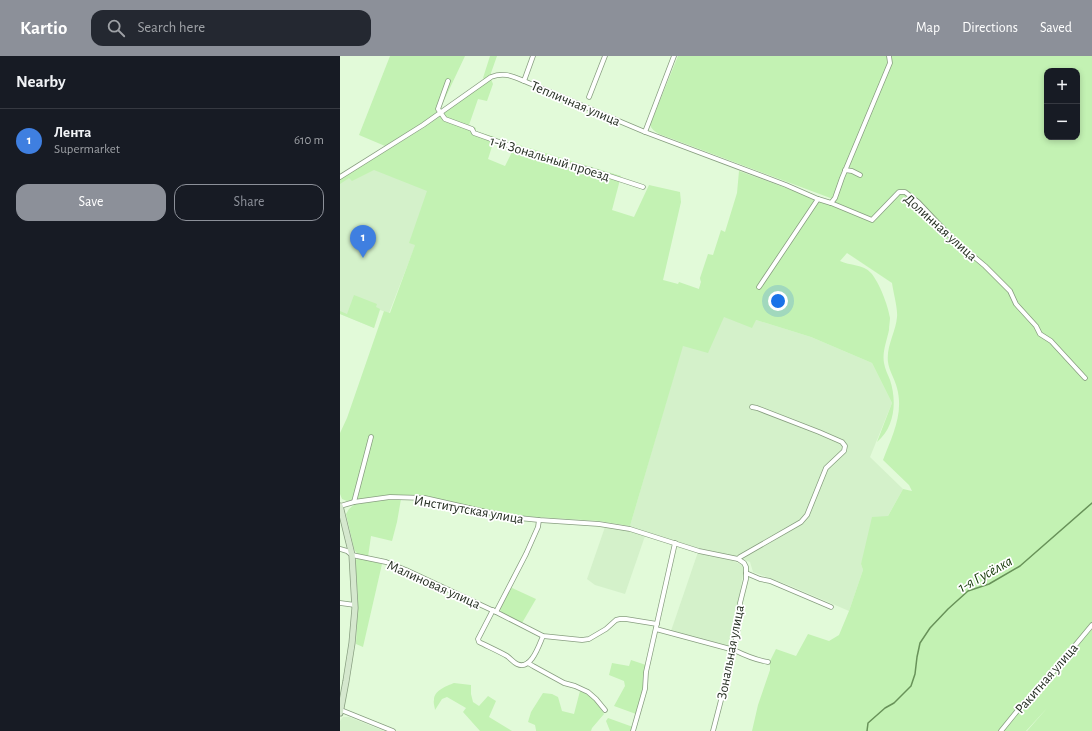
<!DOCTYPE html>
<meta charset="utf-8">
<style>
:root{--surface:#171b24;--page:#242831;--text:#f1f3f6;--muted:#9ea1a6;--line:#363941;--accent:#8c9099}
body{margin:0;font-family:"Alegreya Sans",sans-serif;background:var(--page);color:var(--text)}
.controls{position:absolute;right:12px;top:12px;display:grid;overflow:hidden;border-radius:8px;box-shadow:0 2px 6px #0003}
.controls button{width:36px;height:36px;display:grid;place-items:center;padding:0;border:0;border-bottom:1px solid var(--line);background:var(--surface);color:var(--text);font:20px sans-serif}
.you{position:absolute;left:438px;top:245px;width:14px;height:14px;margin:-10px;border:3px solid #fff;border-radius:50%;background:#1a73e8;box-shadow:0 0 0 6px #1a73e833}
.badge{display:grid;place-items:center;width:26px;height:26px;border-radius:50%;background:var(--accent);color:#fff;font-size:13px;font-weight:700}
.pin{position:absolute;translate:-50% -33px;filter:drop-shadow(0 1px 2px #0008)}
.pin::after{content:'';position:absolute;top:21px;width:14px;height:12px;background:inherit;clip-path:polygon(0 0,100% 0,50% 100%)}
.list{margin:0;padding:0;list-style:none}
h2{display:flex;justify-content:space-between;align-items:center;height:52px;margin:0;padding:0 16px;font-size:17px}
h2 small{font-size:13px;font-weight:400;color:var(--muted)}
.list li{display:grid;grid-template-columns:26px 1fr auto;gap:12px;align-items:center;box-sizing:border-box;height:64px;padding:0 16px;border-top:1px solid var(--line)}
.list b{display:block;font-size:15px;white-space:nowrap}
.list p{margin:0;font-size:13px;white-space:nowrap;color:var(--muted)}
.list em{font-size:13px;font-style:normal;color:var(--muted)}
.actions{display:flex;gap:8px;padding:12px 16px}
.actions a{flex:1;padding:9px 0;border:1px solid var(--accent);border-radius:12px;text-align:center;font-size:14px;color:var(--accent)}
.actions .main{background:var(--accent);color:#fff}
.icon{flex:none;width:22px;height:22px;fill:none;stroke:currentColor;stroke-width:2;stroke-linecap:round;stroke-linejoin:round}
.map{position:relative;flex:none;width:752px;height:675px;overflow:hidden}
header{display:flex;align-items:center;gap:24px;box-sizing:border-box;height:56px;padding:0 20px;background:var(--accent);color:#fff}
header strong{font-size:19px}
nav{display:flex;gap:22px;margin-inline-start:auto;font-size:14px}
.search{width:280px;height:36px;background:var(--page);display:flex;align-items:center;gap:10px;box-sizing:border-box;padding:0 14px;border-radius:12px;color:var(--muted);font-size:15px}
main{display:flex}
aside{flex:1;background:var(--surface)}
.map>svg:first-child{display:block}
</style>
<header>
<strong>Kartio</strong>
<div class="search"><svg class="icon" aria-label="search" viewBox="0 0 24 24"><circle cx="10" cy="10" r="6"/><path d="M15 15l6 6"/></svg>Search here</div>
<nav><a>Map</a><a>Directions</a><a>Saved</a></nav>
</header>
<main>
<aside>
<h2>Nearby<small></small></h2>
<ul class="list">
<li><span class="badge" style="background:#3f7fe0">1</span><div><b>Лента</b><p>Supermarket</p></div><em>610 m</em></li>
</ul>
<div class="actions"><a class="main">Save</a><a>Share</a></div>
</aside>
<div class="map">
<svg width="752" height="675" viewBox="0 0 752 675">
<rect width="100%" height="100%" fill="#e2fad9"/>
<!-- built -->
<g fill="#d4f1ca">
<path d="M 35,107 L 99,128 L 49,257 L 40,254 L 34,272 L 0,258 L 0,123 Z"/>
<path d="M 360,222 L 416,264 L 471,281 L 532,307 L 552,347 L 530,401 L 563,433 L 521,508 L 523,514 L 509,555 L 446,528 L 413,516 L 410,506 L 394,500 L 361,493 L 290,470 L 361,226 Z"/>
<path d="M 265,471 L 289,475 L 305,480 L 285,538 L 255,529 L 247,523 Z"/>
<path d="M 358,496 L 393,505 L 402,509 L 404,513 L 398,546 L 399,556 L 393,586 L 391,589 L 388,591 L 331,575 Z"/>
<path d="M 3,661 L 9,661 L 44,675 L 0,675 L 0,665 Z"/>
</g>
<!-- green -->
<g fill="#c3f2b3" fill-rule="evenodd">
<path d="M 50,0 L 125,0 L 101,51 L 102,53 L 82,68 L 45,90 L 19,79 Z"/>
<path d="M 150,0 L 157,0 L 151,17 L 151,19 L 145,24 L 143,22 Z"/>
<path d="M 338,0 L 752,0 L 752,675 L 687,675 L 708,651 L 686,675 L 412,675 L 418,649 L 430,614 L 430,605 L 436,593 L 456,600 L 468,578 L 489,585 L 499,579 L 509,555 L 523,514 L 521,508 L 532,461 L 548,460 L 563,433 L 572,435 L 569,429 L 543,404 C 552,380 564,358 557,332 C 555,323 549,315 548,306 C 546,290 556,276 557,261 C 558,253 553,235 552,227 L 507,197 L 500,205 C 510,210 523,208 531,217 C 539,226 548,249 550,262 C 550,265 549,270 549,274 C 547,284 542,296 544,307 C 545,313 548,319 550,324 C 557,345 555,371 537,386 L 552,347 L 532,307 L 471,281 L 416,264 L 412,272 L 384,261 L 368,297 L 343,290 L 290,470 L 259,465 L 166,459 L 86,440 L 47,439 L 7,445 L 2,443 L 0,438 L 0,377 L 7,362 L 44,255 L 50,257 L 75,189 L 69,187 L 87,135 L 34,114 L 12,125 L 9,122 L 0,128 L 0,123 L 85,71 L 151,23 L 153,28 L 147,45 L 138,43 L 129,69 L 136,72 L 135,75 L 155,81 L 148,103 L 165,110 L 176,88 L 281,120 L 272,154 L 294,161 L 309,129 L 340,136 L 341,146 L 323,224 L 338,228 L 339,226 L 359,233 L 361,226 L 360,222 L 368,198 L 373,199 L 381,174 L 385,176 L 397,137 L 399,115 L 493,149 L 493,143 L 330,82 C 322,79 313,77 310,69 ZM 707,15 L 737,15 L 737,81 L 707,81 Z"/>
<path d="M 14,239 L 37,248 L 36,251 L 40,253 L 34,272 L 0,258 L 0,255 L 7,258 Z"/>
<path d="M 51,443 L 61,443 L 57,466 L 52,485 L 31,480 L 28,501 C 22,500 17,499 14,493 L 6,458 L 9,453 L 15,448 Z"/>
<path d="M 20,502 L 42,508 L 23,591 L 16,588 L 18,542 L 15,505 L 17,503 Z"/>
<path d="M 170,531 L 196,543 L 182,567 L 162,557 L 160,554 L 160,552 Z"/>
<path d="M 291,604 L 306,609 L 304,632 L 296,658 L 274,650 L 285,630 L 284,625 L 269,619 L 272,607 L 289,610 Z"/>
<path d="M 114,627 L 131,629 L 131,638 L 133,646 L 139,650 L 148,640 L 156,645 L 149,661 L 172,675 L 140,675 L 123,656 L 126,652 L 107,641 L 102,643 L 95,654 C 95,651 93,647 94,644 C 94,634 107,630 114,627 Z"/>
<path d="M 240,635 C 252,640 257,646 264,658 L 252,672 L 251,675 L 196,675 L 196,674 L 195,669 L 188,666 L 191,656 L 203,637 L 212,638 L 218,641 L 222,655 L 234,658 Z"/>
<path d="M 268,662 L 293,671 L 291,675 L 270,675 L 266,665 Z"/>
</g>
<g fill="none" stroke-linecap="round" stroke-linejoin="round">
<!-- stream -->
<path stroke="#689259" stroke-width="1.5" d="M 527,675 L 528,667 L 545,652 L 554,647 L 571,630 L 575,618 L 577,601 L 580,587 L 590,572 L 608,553 L 628,535 L 649,528 L 680,510 L 752,447"/>
<!-- street casing -->
<g stroke="#889e80" stroke-width="5.5">
<g id="street">
<path d="M 108,25 L 98,53 L 105,63 L 132,73 L 134,77 L 218,107 L 251,114 L 303,131"/>
<path d="M 184,25 L 193,0"/>
<path d="M 249,41 L 265,0"/>
<path d="M 305,76 L 334,0"/>
<path d="M 505,114 L 512,115 L 520,119"/>
<path d="M 0,121 L 83,69 L 151,21 C 164,16 172,20 184,25 L 305,76 L 446,129 L 478,143 L 491,147 L 532,164 L 559,136 L 565,136 L 578,146 L 613,183 L 645,210 L 670,235 L 676,248 L 696,270 L 700,278 L 711,285 L 745,322"/>
<path d="M 491,147 L 495,142 L 502,122 L 550,7 L 549,0"/>
<path d="M 419,231 L 478,143"/>
<path d="M 14,446 L 31,381"/>
<path d="M 0,450 L 14,446 L 50,441 L 85,442 L 169,461 L 199,464 L 259,468 L 290,473 L 359,495 L 398,503 L 404,507 L 406,511 L 406,523 L 400,547 L 401,555 L 394,594 L 373,675"/>
<path d="M 0,493 L 7,495 L 12,499 L 46,506 L 66,514 L 156,556 L 203,580 L 242,584 L 249,583 L 266,573 L 276,564 L 280,563 L 286,563 L 317,568"/>
<path d="M 398,503 L 400,501 L 461,466 L 467,459 L 486,412 L 504,395 L 505,390 L 502,386 L 479,376 L 417,352 L 412,351"/>
<path d="M 406,517 L 420,523 L 430,525 L 491,551"/>
<path d="M 0,547 L 15,549"/>
<path d="M 153,554 L 138,583 L 139,586 C 149,591 158,595 167,600 C 171,603 173,606 177,608 C 191,615 199,589 203,580"/>
<path d="M 156,556 L 186,498 L 198,471 L 199,464"/>
<path d="M 316,573 L 394,594 C 404,599 416,604 428,606"/>
<path d="M 188,607 L 193,610 L 224,627 L 235,630 L 248,636 L 256,643 L 265,654"/>
<path d="M 1,654 L 53,675"/>
<path d="M 293,675 L 305,633 L 306,616 L 335,487"/>
<path d="M 661,675 L 678,654 L 713,616 L 752,569"/>
</g>
</g>
<!-- secondary casing -->
<g stroke="#889e80" stroke-width="7">
<path id="secondary" d="M 0,450 L 12,499 L 15,552 L 12,587 L 6,625 L 0,657"/>
</g>
<!-- street -->
<use href="#street" stroke="#fff" stroke-width="4"/>
<!-- secondary -->
<use href="#secondary" stroke="#d5e8ce" stroke-width="5.5"/>
</g>
<g text-anchor="middle" stroke-width="3.5" stroke-linejoin="round" paint-order="stroke">
<!-- street labels -->
<g font-size="14" fill="#262f23" stroke="#fff">
<text transform="translate(236 47) rotate(23)" y="5">Тепличная улица</text>
<text transform="translate(210 102) rotate(17)" y="5">1-й Зональный проезд</text>
<text transform="translate(601 171) rotate(42)" y="5">Долинная улица</text>
<text transform="translate(129 453) rotate(10)" y="5">Институтская улица</text>
<text transform="translate(94 528) rotate(24)" y="5">Малиновая улица</text>
<text transform="translate(390 596) rotate(-79)" y="5">Зональная улица</text>
<text transform="translate(706 622) rotate(-49)" y="5">Ракитная улица</text>
</g>
<!-- water labels -->
<g font-size="15" font-style="italic" fill="#0f3400" stroke="#fff">
<text transform="translate(645 518) rotate(-29)" y="5">1-я Гусёлка</text>
</g>
</g>
</svg>
<div class="controls">
<button>+</button>
<button>−</button>
</div>
<div class="you"></div>
<div class="pin badge" style="left:23px;top:202px;background:#3f7fe0">1</div>
</div>
</main>
